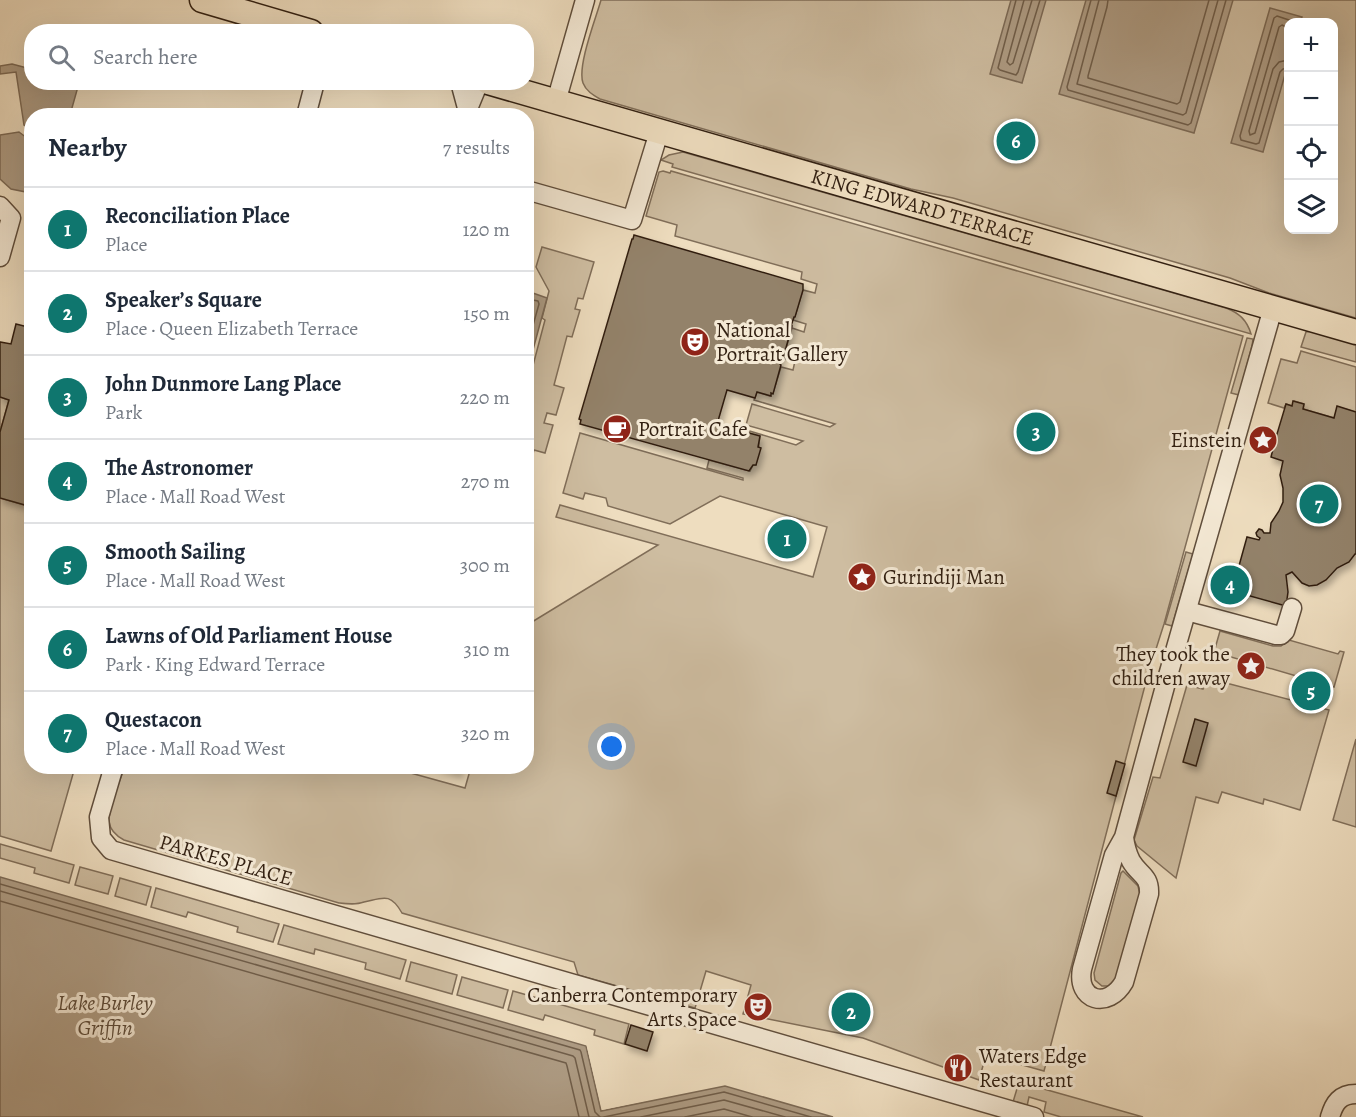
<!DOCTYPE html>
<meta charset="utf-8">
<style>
:root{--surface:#fff;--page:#f2f2f3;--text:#1f2937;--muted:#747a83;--line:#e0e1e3;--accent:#0f766e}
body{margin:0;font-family:Alegreya,serif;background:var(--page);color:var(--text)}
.controls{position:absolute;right:18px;top:18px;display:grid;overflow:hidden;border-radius:12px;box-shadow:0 6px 24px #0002}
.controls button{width:54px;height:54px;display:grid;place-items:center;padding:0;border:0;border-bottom:2px solid var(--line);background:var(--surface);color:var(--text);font:30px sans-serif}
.you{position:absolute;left:612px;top:747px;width:21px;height:21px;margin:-15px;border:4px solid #fff;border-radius:50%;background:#1a73e8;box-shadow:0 0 0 9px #1a73e833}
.badge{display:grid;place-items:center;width:39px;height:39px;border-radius:50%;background:var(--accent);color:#fff;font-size:20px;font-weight:700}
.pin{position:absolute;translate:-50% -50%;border:3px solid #fff;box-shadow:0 2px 6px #0006}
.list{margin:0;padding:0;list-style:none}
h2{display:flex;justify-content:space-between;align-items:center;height:78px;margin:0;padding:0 24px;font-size:26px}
h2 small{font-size:20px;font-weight:400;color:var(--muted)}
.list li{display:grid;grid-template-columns:39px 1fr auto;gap:18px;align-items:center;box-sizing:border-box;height:84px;padding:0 24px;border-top:2px solid var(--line)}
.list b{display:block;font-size:22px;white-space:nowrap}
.list p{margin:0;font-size:20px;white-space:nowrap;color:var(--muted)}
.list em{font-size:20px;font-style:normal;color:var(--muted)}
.icon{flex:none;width:33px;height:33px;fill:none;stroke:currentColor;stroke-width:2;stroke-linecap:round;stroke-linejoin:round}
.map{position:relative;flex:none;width:1356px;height:1117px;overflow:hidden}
.search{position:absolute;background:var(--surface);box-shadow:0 6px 24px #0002;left:24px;top:24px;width:510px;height:66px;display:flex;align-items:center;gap:15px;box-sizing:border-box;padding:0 21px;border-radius:24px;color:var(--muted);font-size:22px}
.panel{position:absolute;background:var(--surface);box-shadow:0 6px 24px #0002;left:24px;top:108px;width:510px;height:666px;border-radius:24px}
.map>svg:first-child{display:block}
</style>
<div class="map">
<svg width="1356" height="1117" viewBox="0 0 1356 1117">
<defs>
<filter id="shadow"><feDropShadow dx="3" dy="5" stdDeviation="3" flood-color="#0004"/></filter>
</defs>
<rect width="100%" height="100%" fill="#eeddbf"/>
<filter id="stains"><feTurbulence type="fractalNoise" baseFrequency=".00333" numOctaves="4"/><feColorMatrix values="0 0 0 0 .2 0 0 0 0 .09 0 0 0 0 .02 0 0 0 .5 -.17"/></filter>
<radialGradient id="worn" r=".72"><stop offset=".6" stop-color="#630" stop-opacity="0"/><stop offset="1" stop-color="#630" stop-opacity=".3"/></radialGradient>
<!-- green -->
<g fill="#cebda1" stroke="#806e59" stroke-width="1.5" fill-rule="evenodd">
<path d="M 601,0 L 1356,0 L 1356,318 L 1269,293 L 1230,278 L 1199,269 L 953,198 L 911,189 L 600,99 C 593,95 586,91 583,83 C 577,66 596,18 601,0 ZM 1288,22 L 1334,22 L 1334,230 L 1288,230 Z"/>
<path d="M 683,152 L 1226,308 C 1239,313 1247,320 1251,334 L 672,167 L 673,164 L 661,160 L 669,155 Z"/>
<path d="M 663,171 L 670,173 L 671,171 L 1243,336 L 1164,624 L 1148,674 L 1044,1071 L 986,1055 L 979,1080 L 863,1038 L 743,1014 L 751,985 L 706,971 L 695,1008 L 578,975 L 574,962 L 402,913 C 390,892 383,898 364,902 C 356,905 348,904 339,903 L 124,840 C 102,828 109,814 115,794 C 118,785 121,776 125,767 L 389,767 L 465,788 L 471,767 L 526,766 L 527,625 L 658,545 L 556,517 L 560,505 L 813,577 L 827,527 L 720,496 L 670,524 L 608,506 L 606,498 L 585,493 L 583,499 L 563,493 L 580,433 L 743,480 L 743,478 L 707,468 L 709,460 L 750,471 L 753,465 L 756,465 L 760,436 L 745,432 L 746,430 L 796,445 L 803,441 L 746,425 L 752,404 L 830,427 L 835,424 L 754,400 L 757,392 L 770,396 L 771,393 L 773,393 L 781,367 L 793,370 L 795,361 L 782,358 L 783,355 L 784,355 L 792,328 L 804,332 L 806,324 L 793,320 L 794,317 L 795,316 L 803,290 L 815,293 L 817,284 L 801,279 L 802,272 L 675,236 L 677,225 L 646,216 L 659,172 ZM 844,999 L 864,1004 L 858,1026 L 838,1020 Z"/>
<path d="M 542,247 L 594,262 L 583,299 L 578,298 L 575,309 L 580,310 L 572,337 L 567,336 L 554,385 L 564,388 L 556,415 L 547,413 L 544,423 L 553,425 L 545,453 L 534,450 L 529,469 L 527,469 L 527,388 L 545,320 L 542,318 L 549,291 L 536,267 Z"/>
<path d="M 1311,331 L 1356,344 L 1356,362 L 1301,347 L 1306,332 Z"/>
<path d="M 1247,338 L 1253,339 L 1252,346 L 1239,395 L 1231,393 Z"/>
<path d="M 1301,351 L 1356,367 L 1356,412 L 1338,407 L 1334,418 L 1303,409 L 1304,404 L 1294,401 L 1292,406 L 1286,404 L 1284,408 L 1268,403 L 1281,359 L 1297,363 Z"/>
<path d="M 0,397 L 9,400 L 0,432 Z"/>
<path d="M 0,498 L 31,507 L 32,766 L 75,767 L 51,851 L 0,836 Z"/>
<path d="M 1186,552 L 1193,554 L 1172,626 L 1165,624 Z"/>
<path d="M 1220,631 L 1273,646 L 1281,646 L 1289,640 L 1338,654 L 1340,651 L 1344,652 L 1334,687 L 1214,652 Z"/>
<path d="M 1207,678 L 1329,710 L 1300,810 L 1264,799 L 1263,804 L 1222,792 L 1218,803 L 1196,797 L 1176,878 L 1137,846 L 1134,840 L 1153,777 L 1160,778 L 1187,685 L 1203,689 Z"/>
<path d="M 1356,739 L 1356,827 L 1333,820 Z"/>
<path d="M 0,844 L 74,865 L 69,883 L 34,873 L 35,868 L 0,858 Z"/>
<path d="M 80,867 L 113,876 L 108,894 L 75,885 Z"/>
<path d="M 1123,871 L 1138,886 L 1140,895 L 1115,980 L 1108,986 L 1102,986 L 1095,980 L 1094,973 L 1121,873 Z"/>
<path d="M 120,878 L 151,887 L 146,905 L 115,896 Z"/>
<path d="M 156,888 L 279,924 L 273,942 L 237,932 L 238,927 L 188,912 L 186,917 L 151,907 Z"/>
<path d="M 284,925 L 406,960 L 400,979 L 365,969 L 366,963 L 315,949 L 314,954 L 278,944 Z"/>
<path d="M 411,962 L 457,975 L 452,994 L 406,981 Z"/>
<path d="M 462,977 L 508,990 L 503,1008 L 457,995 Z"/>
<path d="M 513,991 L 629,1024 L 624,1044 L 594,1035 L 595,1030 L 545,1015 L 543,1020 L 508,1010 Z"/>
<path d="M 1019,1082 L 1143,1117 L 1061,1117 L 1044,1112 L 1046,1102 L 1029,1097 L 1027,1106 L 1013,1102 Z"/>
</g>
<!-- water -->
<g fill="#ae9c84" stroke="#7c6a56" stroke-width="1.5">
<path d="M 1011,0 L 1046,0 L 1022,83 L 990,74 Z"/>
<path d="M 1086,0 L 1233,0 L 1194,133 L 1059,94 Z"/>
<path d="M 1270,8 L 1302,17 L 1300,22 L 1288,22 L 1288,64 L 1263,152 L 1231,143 Z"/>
<path d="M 12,64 L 31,69 L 32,82 L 79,83 L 70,115 L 32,116 L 31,130 L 24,125 L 16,72 L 0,74 L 0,66 Z"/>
<path d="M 19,132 L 31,141 L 31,193 L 11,189 L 0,179 L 0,135 Z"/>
<path d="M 530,292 L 547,298 L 527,372 L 526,304 Z"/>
<path d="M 0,877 L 586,1046 L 601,1111 L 725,1086 L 833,1117 L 0,1117 Z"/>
</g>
<!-- pier -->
<path fill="#eeddbf" d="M 586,1043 L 589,1045 L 603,1108 L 723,1084 L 602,1110 Z"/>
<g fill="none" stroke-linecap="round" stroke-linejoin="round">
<!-- shore -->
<g stroke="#705e4a" stroke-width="1.5">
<path d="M 1016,0 L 998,68 L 1000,70 L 1016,75 L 1018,72 L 1040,0"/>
<path d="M 1024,0 L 1007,62 L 1010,65 L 1013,63 L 1032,0"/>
<path d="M 1091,0 L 1067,87 L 1068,90 L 1188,125 L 1191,123 L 1226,0"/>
<path d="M 1099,0 L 1077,84 L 1183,115 L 1186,113 L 1218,0"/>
<path d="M 1108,0 L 1107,7 L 1088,76 L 1088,78 L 1177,104 L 1180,102 L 1209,0"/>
<path d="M 1288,28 L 1282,25 L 1279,27 L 1249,131 L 1250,135 L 1255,133 L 1273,69 L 1279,62 L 1288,60"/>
<path d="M 1288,68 L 1283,69 L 1280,72 L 1259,143 L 1256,144 L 1241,140 L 1240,136 L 1274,18 L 1277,16 L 1295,22"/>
<path d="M 526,301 L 533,300 L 538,301 L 539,304 L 526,350"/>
<path d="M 0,884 L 580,1050 L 581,1052 L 595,1112 L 600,1117"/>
<path d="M 0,891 L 573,1056 L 575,1058 L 589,1117"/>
<path d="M 0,901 L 566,1063 L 567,1066 L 579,1117"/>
<path d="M 604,1117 L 724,1092 L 811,1117"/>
<path d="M 641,1117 L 724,1100 L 785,1117"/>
<path d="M 685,1117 L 724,1109 L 752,1117"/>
</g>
</g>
<!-- building -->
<g fill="#93826b" stroke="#311f11" stroke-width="1.5" filter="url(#shadow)">
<path d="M 634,235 L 803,284 L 803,290 L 795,317 L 794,317 L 791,326 L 792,326 L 784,355 L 783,355 L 780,364 L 781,365 L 773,394 L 771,393 L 771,396 L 757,392 L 755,398 L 727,390 L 718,421 L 717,420 L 716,424 L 760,436 L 758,447 L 761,448 L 756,465 L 753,465 L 749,471 L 580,424 L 581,420 L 579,419 L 632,239 L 633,239 Z"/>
<path d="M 16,324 L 32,328 L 32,507 L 0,498 L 0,432 L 9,400 L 0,397 L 0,342 L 11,344 Z"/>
<path d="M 1293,401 L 1304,404 L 1303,409 L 1334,418 L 1337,406 L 1356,412 L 1356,554 L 1355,554 L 1349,562 L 1337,568 L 1326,580 L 1317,585 L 1309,586 L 1302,583 L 1292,572 L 1286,575 L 1288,592 L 1286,606 L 1232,591 L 1247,537 L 1259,540 L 1260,538 L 1257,536 L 1256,533 L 1259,529 L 1262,530 L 1264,533 L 1270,533 L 1271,523 L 1279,511 L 1283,502 L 1283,488 L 1280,475 L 1283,461 L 1271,457 L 1274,445 L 1269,444 L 1272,433 L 1277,434 L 1286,404 L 1292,406 Z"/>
<path d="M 1195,719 L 1208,723 L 1196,766 L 1183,762 Z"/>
<path d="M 1116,761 L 1125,764 L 1116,796 L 1107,793 Z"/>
<path d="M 437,766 L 460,766 L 459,772 Z"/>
<path d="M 631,1025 L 653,1032 L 647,1051 L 625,1044 Z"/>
</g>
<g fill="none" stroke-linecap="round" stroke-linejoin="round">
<!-- minor casing -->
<g stroke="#604e3c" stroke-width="21">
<g id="minor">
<path d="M 460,82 L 467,108"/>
<path d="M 556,102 L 585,0"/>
<path d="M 306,116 L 315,82"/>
<path d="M 465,116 L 479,82"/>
<path d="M 526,190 L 632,220 L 659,132"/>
<path d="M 0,206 L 11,218 L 0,257"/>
<path d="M 1187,611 L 1276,635 L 1281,635 L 1285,631 L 1292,608"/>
<path d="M 114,766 L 99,817 L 101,838 L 111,850 L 1034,1117"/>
<path d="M 1124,837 C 1125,845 1127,853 1131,861 C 1139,875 1150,875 1149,894 L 1124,982 C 1108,1010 1076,1001 1082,969 L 1114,855 L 1124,837 L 1167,679 L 1273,308"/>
<path d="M 1330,1117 C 1334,1103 1340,1094 1356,1094"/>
</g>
</g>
<!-- major casing -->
<g stroke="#311f11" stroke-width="27">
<g id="major">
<path d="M 202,0 L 311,32"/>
<path id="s1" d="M 488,82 L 1356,332"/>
</g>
</g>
<!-- minor -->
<use href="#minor" stroke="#f4e9d5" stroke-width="18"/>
<!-- major -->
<use href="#major" stroke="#eeddbf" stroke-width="24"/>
</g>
<!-- icons -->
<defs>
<g id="theatre-disc" transform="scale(1.5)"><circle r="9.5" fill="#8f2418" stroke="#f4e9d5"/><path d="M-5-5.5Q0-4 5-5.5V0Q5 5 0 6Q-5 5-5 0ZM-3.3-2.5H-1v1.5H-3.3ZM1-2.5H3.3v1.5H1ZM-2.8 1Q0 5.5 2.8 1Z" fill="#fff"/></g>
<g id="cafe-disc" transform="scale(1.5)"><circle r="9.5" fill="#8f2418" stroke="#f4e9d5"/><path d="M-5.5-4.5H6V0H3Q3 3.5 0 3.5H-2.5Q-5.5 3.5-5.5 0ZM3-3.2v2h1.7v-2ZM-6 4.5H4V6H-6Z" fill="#fff"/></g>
<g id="sight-disc" transform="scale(1.5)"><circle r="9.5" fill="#8f2418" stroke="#f4e9d5"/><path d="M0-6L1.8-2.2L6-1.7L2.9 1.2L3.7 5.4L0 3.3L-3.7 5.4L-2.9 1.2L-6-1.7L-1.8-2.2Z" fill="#fff"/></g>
<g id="restaurant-disc" transform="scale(1.5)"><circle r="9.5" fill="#8f2418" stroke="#f4e9d5"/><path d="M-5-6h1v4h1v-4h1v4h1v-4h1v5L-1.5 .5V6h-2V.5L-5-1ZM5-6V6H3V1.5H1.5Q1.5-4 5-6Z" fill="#fff"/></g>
</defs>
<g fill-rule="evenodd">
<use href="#theatre-disc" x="695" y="342"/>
<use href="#cafe-disc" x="617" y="429"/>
<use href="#sight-disc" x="1263" y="440"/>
<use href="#sight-disc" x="862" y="577"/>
<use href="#sight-disc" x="1251" y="666"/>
<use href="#theatre-disc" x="758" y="1007"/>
<use href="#restaurant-disc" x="958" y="1068"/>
</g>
<g text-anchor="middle" stroke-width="6" stroke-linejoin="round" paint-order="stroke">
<!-- street labels -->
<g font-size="21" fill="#311f11" stroke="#f4e9d5">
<text dy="7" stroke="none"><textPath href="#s1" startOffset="452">KING EDWARD TERRACE</textPath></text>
<text transform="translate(226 860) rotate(16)" y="7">PARKES PLACE</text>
</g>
<!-- poi labels -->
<g font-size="21" fill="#311f11" stroke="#f4e9d5" text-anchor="start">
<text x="716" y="337">National<tspan x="716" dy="24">Portrait Gallery</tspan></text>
<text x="638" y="436">Portrait Cafe</text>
<text x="1242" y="447" text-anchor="end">Einstein</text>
<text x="883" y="584">Gurindiji Man</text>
<text x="1230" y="661" text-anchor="end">They took the<tspan x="1230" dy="24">children away</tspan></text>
<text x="737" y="1002" text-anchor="end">Canberra Contemporary<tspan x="737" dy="24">Arts Space</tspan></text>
<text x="979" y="1063">Waters Edge<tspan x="979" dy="24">Restaurant</tspan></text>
</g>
<!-- water labels -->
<g font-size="22" font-style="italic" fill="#5d4b39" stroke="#f4e9d5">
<text x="105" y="1010">Lake Burley<tspan x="105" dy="25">Griffin</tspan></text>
</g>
</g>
<rect width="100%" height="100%" filter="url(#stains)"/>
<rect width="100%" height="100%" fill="url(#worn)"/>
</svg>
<div class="controls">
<button>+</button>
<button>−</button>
<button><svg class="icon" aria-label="locate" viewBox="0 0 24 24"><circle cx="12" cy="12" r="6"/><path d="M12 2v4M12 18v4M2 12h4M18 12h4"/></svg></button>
<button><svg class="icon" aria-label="layers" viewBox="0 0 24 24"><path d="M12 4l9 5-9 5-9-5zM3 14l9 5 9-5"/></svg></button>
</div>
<div class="you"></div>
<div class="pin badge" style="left:787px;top:539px">1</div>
<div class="pin badge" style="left:851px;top:1012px">2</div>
<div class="pin badge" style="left:1036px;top:432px">3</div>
<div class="pin badge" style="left:1230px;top:585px">4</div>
<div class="pin badge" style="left:1311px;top:691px">5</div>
<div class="pin badge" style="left:1016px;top:141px">6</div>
<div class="pin badge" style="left:1319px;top:504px">7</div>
<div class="search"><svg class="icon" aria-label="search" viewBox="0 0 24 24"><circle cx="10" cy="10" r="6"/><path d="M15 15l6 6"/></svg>Search here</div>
<section class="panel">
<h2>Nearby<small>7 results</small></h2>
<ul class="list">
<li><span class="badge">1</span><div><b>Reconciliation Place</b><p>Place</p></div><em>120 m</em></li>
<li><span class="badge">2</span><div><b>Speaker’s Square</b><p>Place · Queen Elizabeth Terrace</p></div><em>150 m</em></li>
<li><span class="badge">3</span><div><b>John Dunmore Lang Place</b><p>Park</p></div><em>220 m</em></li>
<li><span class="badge">4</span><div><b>The Astronomer</b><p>Place · Mall Road West</p></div><em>270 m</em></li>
<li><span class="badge">5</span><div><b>Smooth Sailing</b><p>Place · Mall Road West</p></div><em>300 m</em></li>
<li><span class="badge">6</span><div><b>Lawns of Old Parliament House</b><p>Park · King Edward Terrace</p></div><em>310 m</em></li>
<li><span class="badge">7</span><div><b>Questacon</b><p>Place · Mall Road West</p></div><em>320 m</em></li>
</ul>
</section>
</div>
